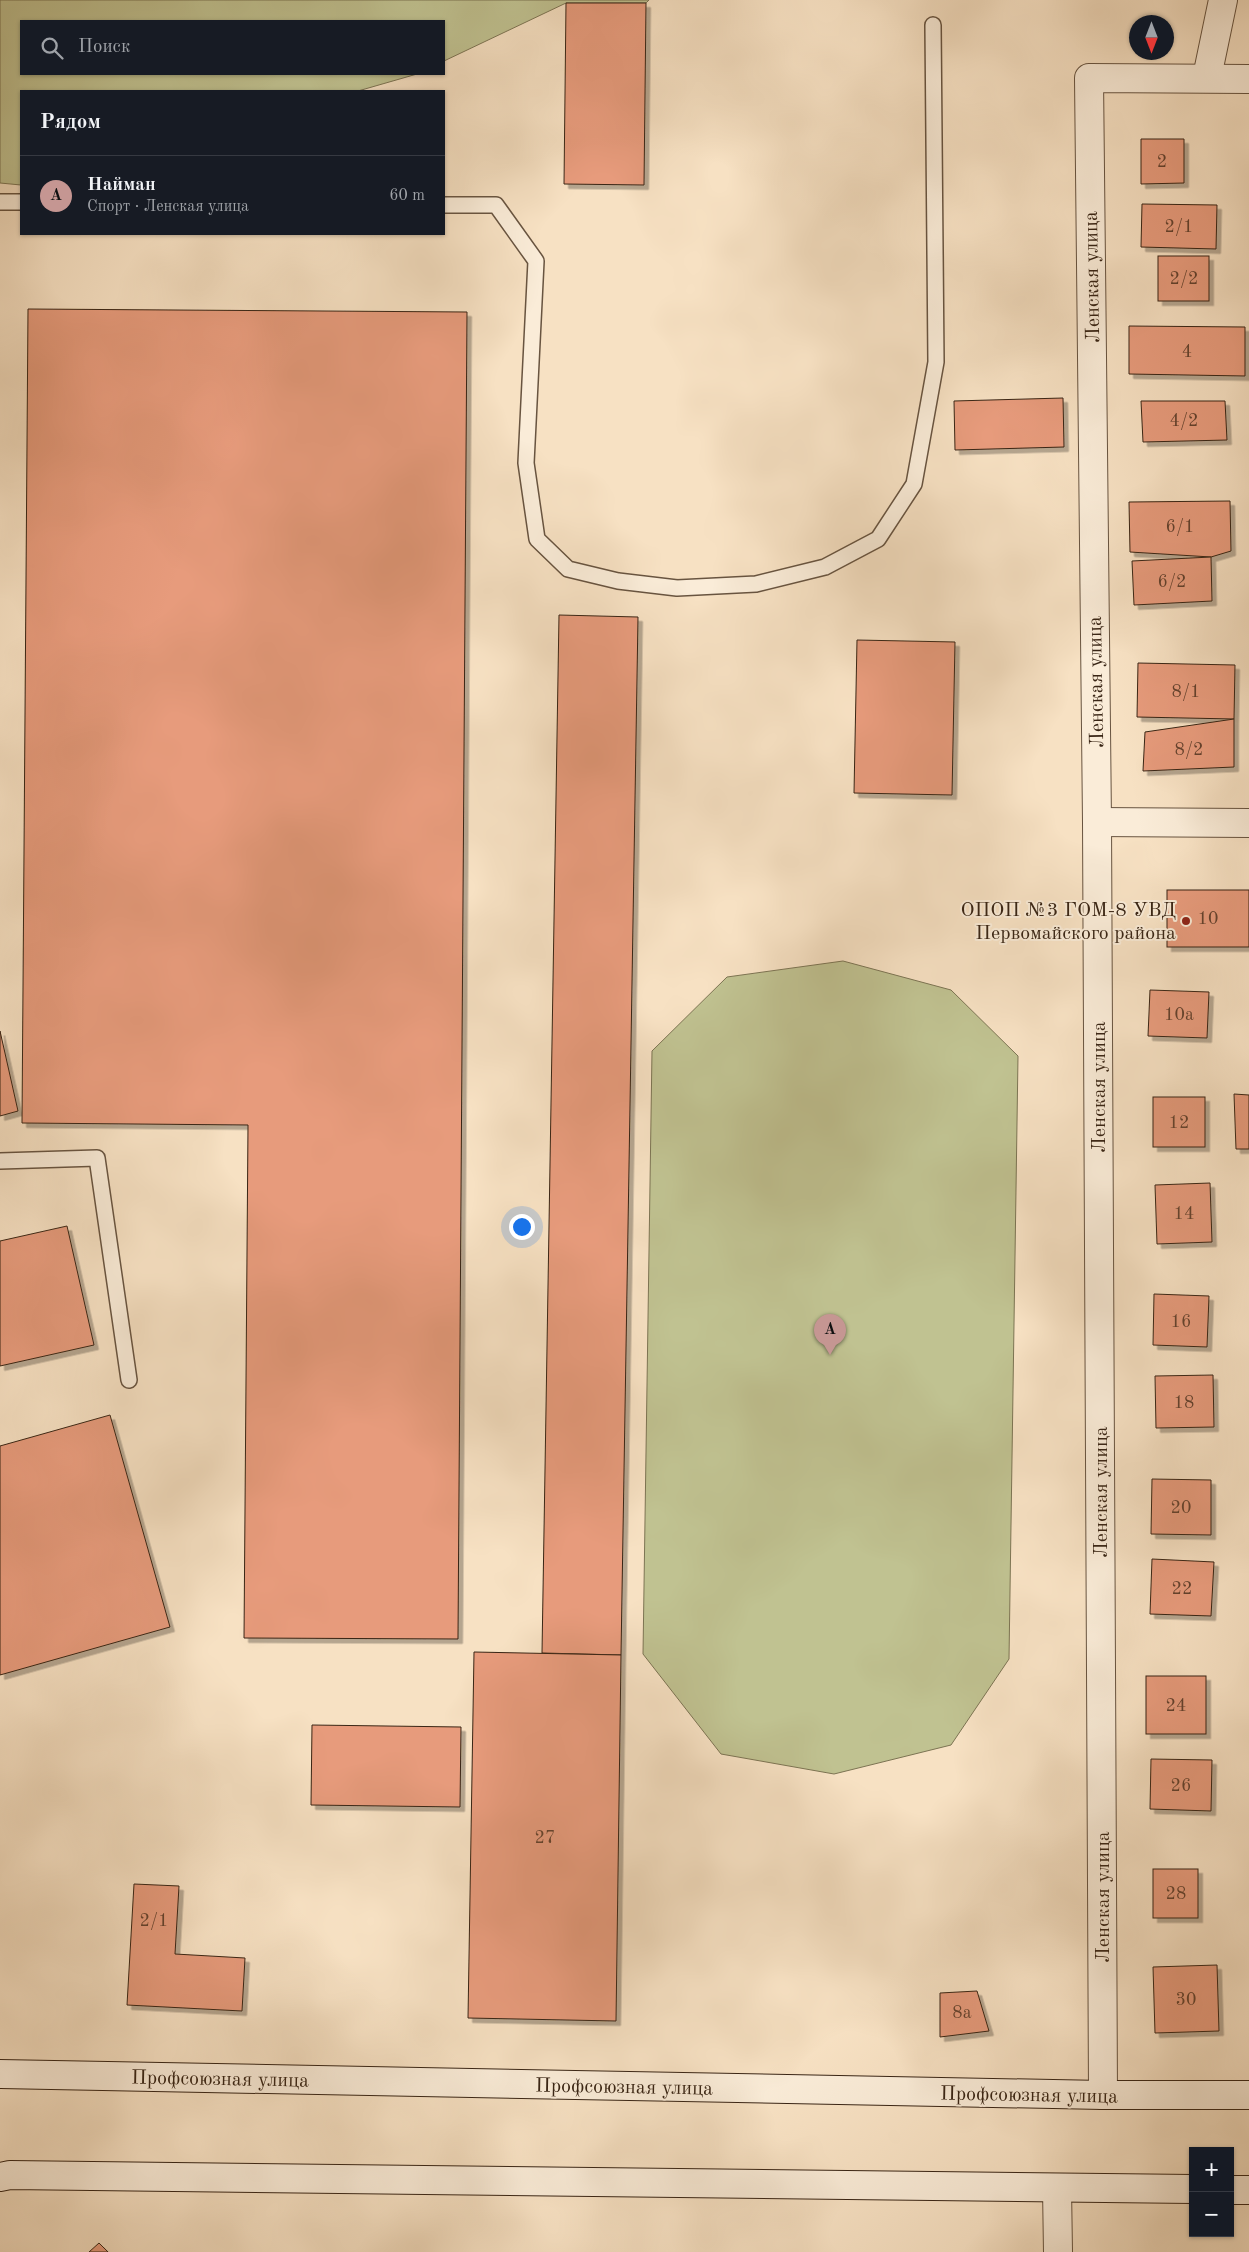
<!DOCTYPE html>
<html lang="ru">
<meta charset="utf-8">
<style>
:root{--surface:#171b24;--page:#242831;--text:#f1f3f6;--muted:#9ea1a6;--line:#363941;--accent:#c59692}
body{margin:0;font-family:"Old Standard TT",serif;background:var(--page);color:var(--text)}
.controls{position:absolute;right:15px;bottom:15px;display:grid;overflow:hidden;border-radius:0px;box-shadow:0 1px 4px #0004}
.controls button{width:45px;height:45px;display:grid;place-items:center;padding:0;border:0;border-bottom:1px solid var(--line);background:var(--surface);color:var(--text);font:25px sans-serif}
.compass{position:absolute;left:1129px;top:15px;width:45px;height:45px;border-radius:50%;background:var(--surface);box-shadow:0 1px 4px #0004;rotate:180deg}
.you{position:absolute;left:521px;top:1226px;width:18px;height:18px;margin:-12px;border:4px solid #fff;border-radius:50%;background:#1a73e8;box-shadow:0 0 0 8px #1a73e833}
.badge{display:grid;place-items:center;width:32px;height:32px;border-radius:50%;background:var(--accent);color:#111;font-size:16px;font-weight:700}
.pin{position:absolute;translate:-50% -41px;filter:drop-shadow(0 1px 2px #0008)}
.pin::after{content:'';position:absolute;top:26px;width:18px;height:15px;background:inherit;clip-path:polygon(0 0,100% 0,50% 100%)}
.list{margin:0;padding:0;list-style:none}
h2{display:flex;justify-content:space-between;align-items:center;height:65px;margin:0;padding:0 20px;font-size:21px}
h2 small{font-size:16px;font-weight:400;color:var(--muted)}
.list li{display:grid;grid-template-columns:32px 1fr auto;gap:15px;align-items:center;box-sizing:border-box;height:80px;padding:0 20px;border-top:1px solid var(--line)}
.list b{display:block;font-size:19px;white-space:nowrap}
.list p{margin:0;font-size:16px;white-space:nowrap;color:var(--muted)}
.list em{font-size:16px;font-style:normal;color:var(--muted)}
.icon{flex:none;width:28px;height:28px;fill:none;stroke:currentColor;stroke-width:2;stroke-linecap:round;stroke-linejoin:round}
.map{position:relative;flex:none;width:1249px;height:2252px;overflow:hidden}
.search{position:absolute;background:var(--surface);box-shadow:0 1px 4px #0004;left:20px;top:20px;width:425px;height:55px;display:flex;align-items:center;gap:12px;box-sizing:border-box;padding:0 18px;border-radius:0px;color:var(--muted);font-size:19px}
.panel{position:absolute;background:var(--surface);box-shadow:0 1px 4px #0004;left:20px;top:90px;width:425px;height:145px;border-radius:0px}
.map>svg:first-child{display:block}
</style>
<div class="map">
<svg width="1249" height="2252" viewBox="0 0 1249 2252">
<defs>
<filter id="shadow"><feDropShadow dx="4.5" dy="4.5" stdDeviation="0" flood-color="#0004"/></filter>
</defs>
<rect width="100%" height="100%" fill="#f7e1c3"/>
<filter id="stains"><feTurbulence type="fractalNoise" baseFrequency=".004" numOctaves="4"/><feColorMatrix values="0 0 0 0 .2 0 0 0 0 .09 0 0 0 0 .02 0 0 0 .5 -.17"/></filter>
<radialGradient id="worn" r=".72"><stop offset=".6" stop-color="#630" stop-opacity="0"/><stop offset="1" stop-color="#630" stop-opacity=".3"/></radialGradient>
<!-- green -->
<g fill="#c0c291" stroke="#7c7453">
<path d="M 0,0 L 649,0 L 646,3 L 566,3 L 444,61 L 444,21 L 21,21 L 21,74 L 417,74 L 358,91 L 21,91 L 21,185 L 0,183 Z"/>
<path d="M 843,961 L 951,990 L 1018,1056 L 1009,1659 L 951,1745 L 834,1774 L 721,1754 L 643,1654 L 652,1051 L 727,977 Z"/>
</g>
<!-- building -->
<g fill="#e79b7b" stroke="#392515" filter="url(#shadow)">
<path d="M 566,3 L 646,3 L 644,185 L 564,184 Z"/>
<path d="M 1141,139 L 1184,139 L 1184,183 L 1141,184 Z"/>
<path d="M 1142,204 L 1217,205 L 1216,249 L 1141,247 Z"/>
<rect x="1158" y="256" width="51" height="45"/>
<path d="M 28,309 L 467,312 L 458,1639 L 244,1638 L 248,1125 L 22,1123 Z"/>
<path d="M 1129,326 L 1245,327 L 1245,376 L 1129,374 Z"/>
<path d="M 1063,398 L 1064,447 L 955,450 L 954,401 Z"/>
<path d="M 1141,401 L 1225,401 L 1227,440 L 1143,442 Z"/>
<path d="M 1230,501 L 1231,551 L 1211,557 L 1130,552 L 1129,502 Z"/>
<path d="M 1211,557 L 1212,601 L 1134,605 L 1132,561 Z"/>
<path d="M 559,615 L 638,617 L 621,1655 L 542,1653 Z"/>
<path d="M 857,640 L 955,642 L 952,795 L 854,793 Z"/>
<path d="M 1138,663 L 1235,665 L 1234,719 L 1137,717 Z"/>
<path d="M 1234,719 L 1234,767 L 1143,771 L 1145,732 Z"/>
<rect x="1167" y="890" width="82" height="57"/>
<path d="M 1150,990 L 1209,992 L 1207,1038 L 1148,1036 Z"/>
<path d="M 0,1031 L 18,1111 L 0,1116 Z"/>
<path d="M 1234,1094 L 1249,1095 L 1249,1149 L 1236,1149 Z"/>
<rect x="1153" y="1097" width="52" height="50"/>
<path d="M 1210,1183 L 1212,1242 L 1157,1244 L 1155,1185 Z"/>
<path d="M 67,1226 L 94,1345 L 0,1366 L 0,1241 Z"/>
<path d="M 1154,1294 L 1209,1296 L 1207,1347 L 1153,1345 Z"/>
<path d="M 1213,1375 L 1214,1427 L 1156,1428 L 1155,1376 Z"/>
<path d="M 110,1415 L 170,1627 L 0,1675 L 0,1446 Z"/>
<path d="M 1152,1479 L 1211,1480 L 1211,1535 L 1151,1534 Z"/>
<path d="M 1152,1559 L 1214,1562 L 1211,1616 L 1150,1614 Z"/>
<path d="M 474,1652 L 621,1655 L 616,2021 L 468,2018 Z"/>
<rect x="1146" y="1676" width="60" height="58"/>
<path d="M 312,1725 L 461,1727 L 460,1807 L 311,1805 Z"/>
<path d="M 1151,1759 L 1212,1760 L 1211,1811 L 1150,1809 Z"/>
<rect x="1153" y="1869" width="45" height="49"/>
<path d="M 134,1884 L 179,1886 L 175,1954 L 245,1958 L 242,2011 L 127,2005 Z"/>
<path d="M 1217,1965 L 1219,2031 L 1155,2033 L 1153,1967 Z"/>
<path d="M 977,1991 L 989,2031 L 940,2037 L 940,1993 Z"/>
<path d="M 99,2243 L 108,2252 L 89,2252 Z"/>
</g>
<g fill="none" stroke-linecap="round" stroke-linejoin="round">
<!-- lane casing -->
<g stroke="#685440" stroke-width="18">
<g id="lane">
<path d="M 0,202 L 21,202"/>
<path d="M 444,205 L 496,205 L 536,261 L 526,463 L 537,539 L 568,569 L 618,581 L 677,588 L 756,584 L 825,567 L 878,539 L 914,484 L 936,362 L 933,25"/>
<path d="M 0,1161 L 97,1158 L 129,1380"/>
</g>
</g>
<!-- street casing -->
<g stroke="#685440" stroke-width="30">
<g id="street">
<path d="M 1207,77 L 1223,0"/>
<path d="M 1097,822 L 1249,823"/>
<path d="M 1103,2095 L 1097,822 L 1089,78 L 1249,79"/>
<path d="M 1057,2188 L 1058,2252"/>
</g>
</g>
<!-- secondary casing -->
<g stroke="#392515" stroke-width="30">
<g id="secondary">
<path d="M 0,2074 L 1103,2095 L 1249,2095"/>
<path d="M 0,2177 L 10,2175 L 1193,2189"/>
<path d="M 1230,2190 L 1249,2190"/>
</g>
</g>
<!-- lane -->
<use href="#lane" stroke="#faecd8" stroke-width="15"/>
<!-- street -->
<use href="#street" stroke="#faecd8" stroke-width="28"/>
<!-- secondary -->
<use href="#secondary" stroke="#faecd8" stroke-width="28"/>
</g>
<!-- markers -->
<circle fill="#8f2418" stroke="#faecd8" stroke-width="2" cx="1186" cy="921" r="5"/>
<g text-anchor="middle" stroke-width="4" stroke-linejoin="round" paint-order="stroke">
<!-- number labels -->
<g font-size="18" fill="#64422e">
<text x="1162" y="167">2</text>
<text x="1179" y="232">2/1</text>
<text x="1184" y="284">2/2</text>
<text x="1187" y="357">4</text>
<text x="1184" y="426">4/2</text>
<text x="1180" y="532">6/1</text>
<text x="1172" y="587">6/2</text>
<text x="1186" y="697">8/1</text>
<text x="1189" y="755">8/2</text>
<text x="1208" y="924">10</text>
<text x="1179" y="1020">10а</text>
<text x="1179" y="1128">12</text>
<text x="1184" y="1219">14</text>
<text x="1181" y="1327">16</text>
<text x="1184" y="1408">18</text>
<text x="1181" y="1513">20</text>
<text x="1182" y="1594">22</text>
<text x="1176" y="1711">24</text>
<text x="1181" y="1791">26</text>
<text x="545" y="1843">27</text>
<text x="1176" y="1899">28</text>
<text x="154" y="1926">2/1</text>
<text x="1186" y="2005">30</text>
<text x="962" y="2018">8а</text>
</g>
<!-- street labels -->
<g font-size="20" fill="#392515" stroke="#faecd8">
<text transform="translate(1091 277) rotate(-91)" y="7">Ленская улица</text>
<text transform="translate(1095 682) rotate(-91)" y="7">Ленская улица</text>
<text transform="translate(1098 1087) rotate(-90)" y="7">Ленская улица</text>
<text transform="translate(1100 1492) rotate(-90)" y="7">Ленская улица</text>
<text transform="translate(1102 1897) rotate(-90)" y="7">Ленская улица</text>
<text transform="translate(220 2078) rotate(1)" y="7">Профсоюзная улица</text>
<text transform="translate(624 2086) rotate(1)" y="7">Профсоюзная улица</text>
<text transform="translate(1029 2094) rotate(1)" y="7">Профсоюзная улица</text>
</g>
<!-- poi labels -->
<g font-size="20" fill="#392515" stroke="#faecd8" text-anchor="end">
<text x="1176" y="916">ОПОП №3 ГОМ-8 УВД<tspan x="1176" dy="23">Первомайского района</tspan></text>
</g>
</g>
<rect width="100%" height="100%" filter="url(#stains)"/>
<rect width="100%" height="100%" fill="url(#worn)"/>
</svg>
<div class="controls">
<button>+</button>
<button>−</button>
</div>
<svg class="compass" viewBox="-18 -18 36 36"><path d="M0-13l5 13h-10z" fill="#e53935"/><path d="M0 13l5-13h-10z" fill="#9ea1a6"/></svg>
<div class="you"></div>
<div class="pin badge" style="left:830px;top:1355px">A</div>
<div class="search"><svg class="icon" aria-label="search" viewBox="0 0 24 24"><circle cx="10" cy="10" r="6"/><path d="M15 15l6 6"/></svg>Поиск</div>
<section class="panel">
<h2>Рядом<small></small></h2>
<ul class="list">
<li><span class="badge">A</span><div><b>Найман</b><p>Спорт · Ленская улица</p></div><em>60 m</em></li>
</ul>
</section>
</div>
